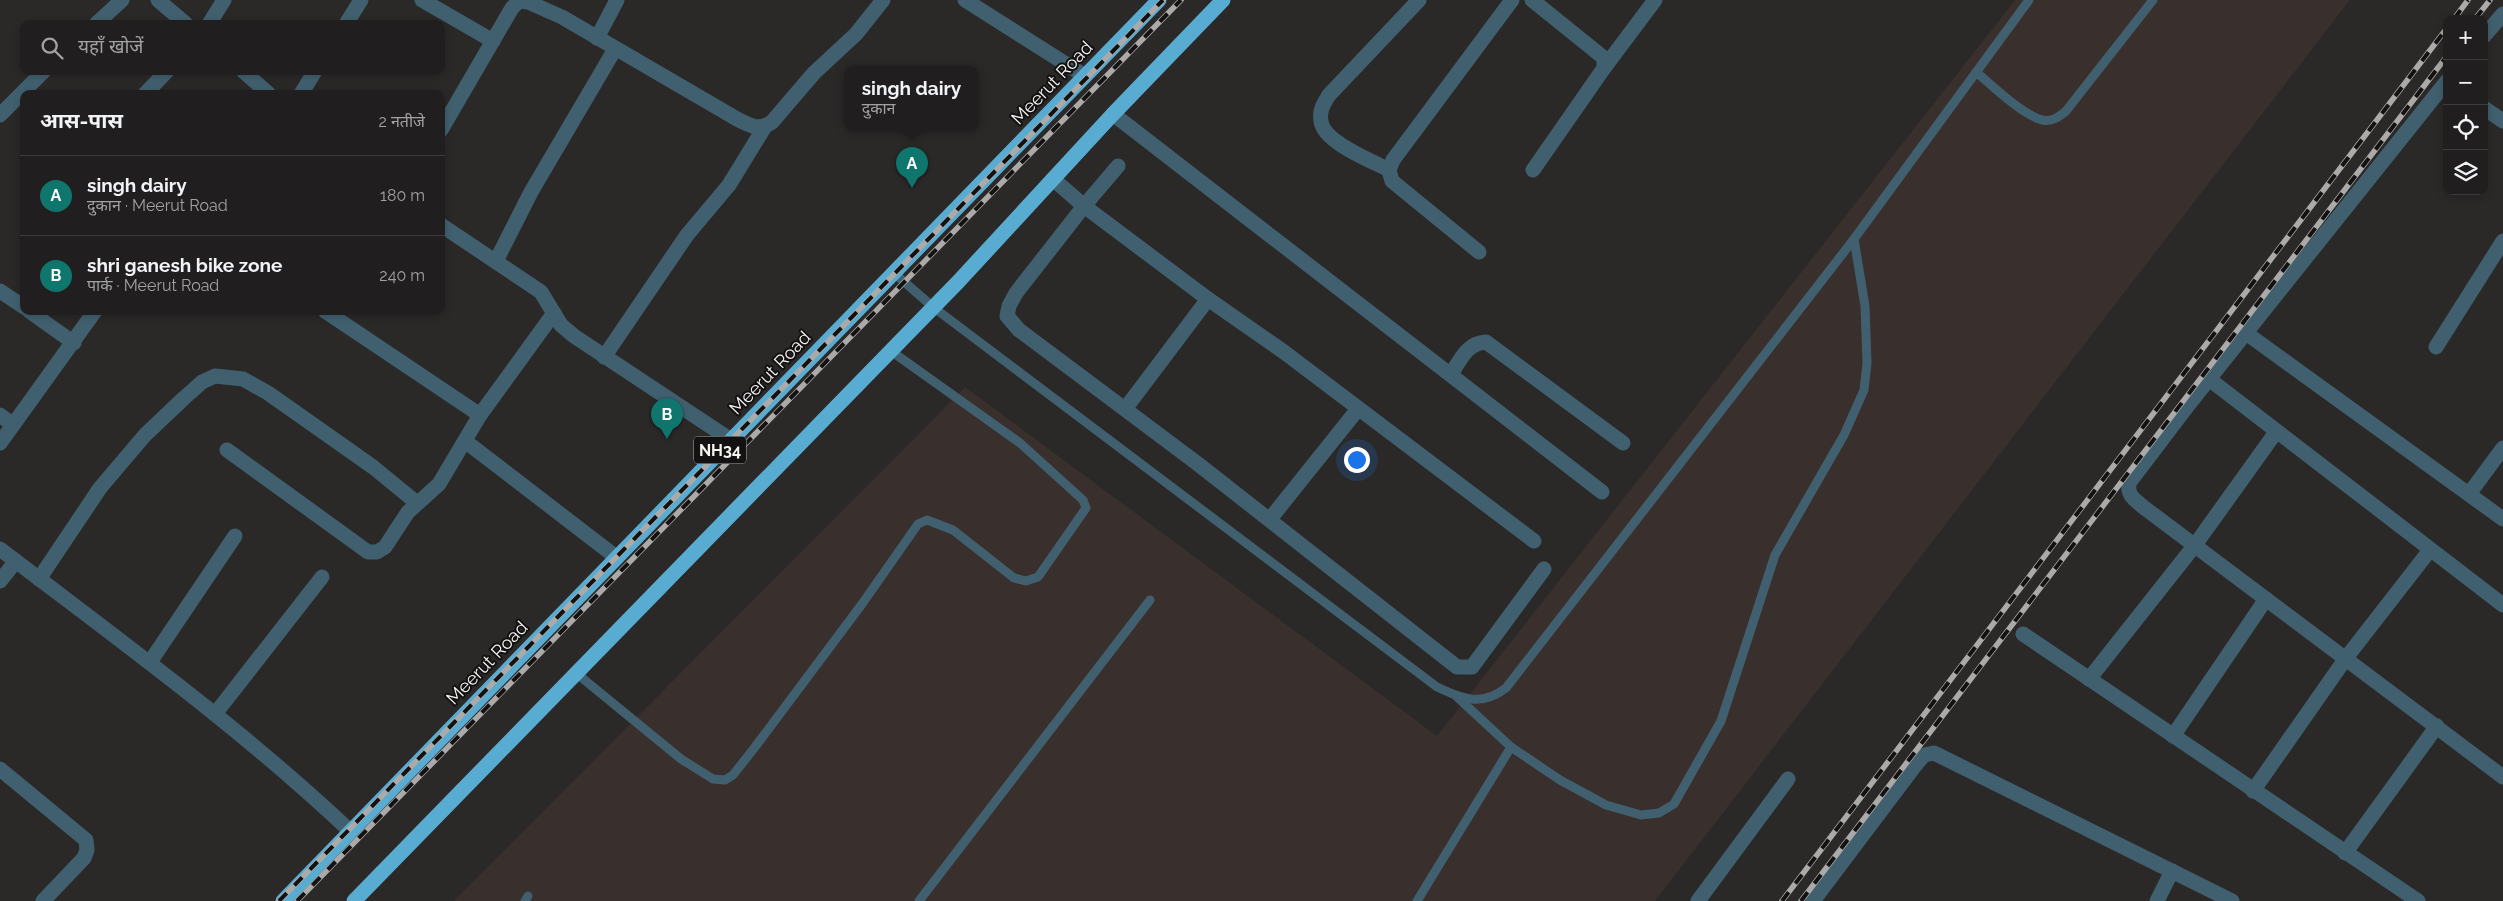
<!DOCTYPE html>
<html lang="hi">
<meta charset="utf-8">
<style>
:root{--surface:#201e1e;--page:#282727;--text:#f1f3f6;--muted:#a2a2a4;--line:#3d3c3c;--accent:#0f766e}
body{margin:0;font-family:Raleway,"Noto Sans Devanagari",sans-serif;background:var(--page);color:var(--text)}
.controls{position:absolute;right:15px;top:15px;display:grid;overflow:hidden;border-radius:10px;box-shadow:0 2px 8px #0003}
.controls button{width:45px;height:45px;display:grid;place-items:center;padding:0;border:0;border-bottom:1px solid var(--line);background:var(--surface);color:var(--text);font:25px sans-serif}
.you{position:absolute;left:1356px;top:459px;width:18px;height:18px;margin:-12px;border:4px solid #fff;border-radius:50%;background:#1a73e8;box-shadow:0 0 0 8px #1a73e833}
.badge{display:grid;place-items:center;width:32px;height:32px;border-radius:50%;background:var(--accent);color:#fff;font-size:16px;font-weight:700}
.pin{position:absolute;translate:-50% -41px;filter:drop-shadow(0 1px 2px #0008)}
.pin::after{content:'';position:absolute;top:26px;width:18px;height:15px;background:inherit;clip-path:polygon(0 0,100% 0,50% 100%)}
.popup{position:absolute;left:844px;top:66px;width:135px;height:65px;box-sizing:border-box;display:grid;place-content:center;border-radius:10px;background:var(--surface);filter:drop-shadow(0 1px 4px #0005);font-size:16px;white-space:nowrap;color:var(--muted)}
.popup b{font-size:19px;color:var(--text)}
.popup::after{content:'';position:absolute;left:50%;top:100%;margin-left:-10px;border:10px solid transparent;border-top-color:var(--surface)}
.list{margin:0;padding:0;list-style:none}
h2{display:flex;justify-content:space-between;align-items:center;height:65px;margin:0;padding:0 20px;font-size:21px}
h2 small{font-size:16px;font-weight:400;color:var(--muted)}
.list li{display:grid;grid-template-columns:32px 1fr auto;gap:15px;align-items:center;box-sizing:border-box;height:80px;padding:0 20px;border-top:1px solid var(--line)}
.list b{display:block;font-size:19px;white-space:nowrap}
.list p{margin:0;font-size:16px;white-space:nowrap;color:var(--muted)}
.list em{font-size:16px;font-style:normal;color:var(--muted)}
.icon{flex:none;width:28px;height:28px;fill:none;stroke:currentColor;stroke-width:2;stroke-linecap:round;stroke-linejoin:round}
.map{position:relative;flex:none;width:2503px;height:901px;overflow:hidden}
.search{position:absolute;background:var(--surface);box-shadow:0 2px 8px #0003;left:20px;top:20px;width:425px;height:55px;display:flex;align-items:center;gap:12px;box-sizing:border-box;padding:0 18px;border-radius:10px;color:var(--muted);font-size:19px}
.panel{position:absolute;background:var(--surface);box-shadow:0 2px 8px #0003;left:20px;top:90px;width:425px;height:225px;border-radius:10px}
.map>svg:first-child{display:block}
</style>
<div class="map">
<svg width="2503" height="901" viewBox="0 0 2503 901">
<rect width="100%" height="100%" fill="#2b2828"/>
<!-- built -->
<path fill="#392f2d" d="M 2015,0 L 2350,0 L 1655,901 L 454,901 L 965,387 L 1437,736 Z"/>
<g fill="none" stroke-linecap="round" stroke-linejoin="round">
<!-- lane -->
<g stroke="#41606f" stroke-width="9">
<path d="M 1976,72 C 1993,86 2021,114 2042,120 C 2052,122 2059,117 2066,111 L 2153,0"/>
<path d="M 894,273 L 933,307 L 1437,687 C 1463,699 1481,707 1506,688 L 1854,239 L 2029,0"/>
<path d="M 576,673 L 681,759 L 713,779 L 725,780 L 733,775 L 755,747 L 862,604 L 918,524 L 927,520 L 953,530 L 1014,578 L 1026,581 L 1038,577 L 1086,508 L 1083,500 L 1020,443 L 891,351"/>
<path d="M 1456,696 L 1511,747 L 1560,780 L 1606,805 L 1641,815 L 1659,813 L 1674,804 L 1721,721 L 1775,555 L 1844,435 L 1864,390 L 1867,363 L 1865,306 L 1854,239"/>
<path d="M 525,901 L 528,896"/>
<path d="M 919,901 L 1150,600"/>
<path d="M 1417,901 L 1511,747"/>
</g>
<!-- street -->
<g stroke="#41606f" stroke-width="15">
<path d="M 158,0 L 186,24"/>
<path d="M 422,0 L 493,41"/>
<path d="M 965,0 L 1085,76"/>
<path d="M 1532,0 L 1604,58 L 1604,68 L 1533,170"/>
<path d="M 96,24 L 122,0"/>
<path d="M 209,24 L 224,0"/>
<path d="M 346,24 L 361,0"/>
<path d="M 2484,36 L 2503,14"/>
<path d="M 597,38 L 617,0"/>
<path d="M 1604,68 L 1655,0"/>
<path d="M 243,71 L 269,94"/>
<path d="M 2447,81 L 2189,404 L 2129,483 C 2127,495 2134,499 2142,506 L 2503,777"/>
<path d="M 145,94 L 167,71"/>
<path d="M 301,94 L 315,71"/>
<path d="M 2484,108 L 2503,121"/>
<path d="M 1113,114 L 1602,492"/>
<path d="M 0,115 L 44,71"/>
<path d="M 441,130 L 512,8 L 519,1 L 528,2 L 562,17 L 737,119 C 751,126 759,131 772,122 L 814,73 L 856,34 L 883,0"/>
<path d="M 1118,166 L 1084,206 L 1208,299 L 1284,352 L 1534,541"/>
<path d="M 1389,170 C 1372,161 1323,142 1321,121 C 1319,110 1324,103 1329,95 L 1419,0"/>
<path d="M 1053,179 L 1084,206 L 1016,293 L 1009,306 L 1007,316 L 1019,330 L 1198,464 L 1457,667 L 1472,667 L 1544,569"/>
<path d="M 441,225 L 541,292 L 561,325 L 574,336 L 731,440"/>
<path d="M 1479,252 L 1392,181 L 1389,170 L 1393,160 L 1512,0"/>
<path d="M 496,261 L 531,192 L 615,49"/>
<path d="M 0,291 L 24,307"/>
<path d="M 29,311 L 74,343"/>
<path d="M 325,311 L 480,415"/>
<path d="M 2246,333 L 2503,519"/>
<path d="M 2436,347 L 2503,241"/>
<path d="M 604,357 L 687,235 L 729,185 L 764,128"/>
<path d="M 1451,374 C 1461,359 1467,343 1486,342 L 1623,443"/>
<path d="M 2209,379 L 2503,605"/>
<path d="M 1125,409 L 1208,299"/>
<path d="M 0,415 L 13,425"/>
<path d="M 465,441 L 616,557"/>
<path d="M 0,443 L 95,311"/>
<path d="M 227,450 L 368,552 L 377,552 L 385,547 L 408,512 L 439,484 L 480,415 L 554,313"/>
<path d="M 2469,494 L 2503,448"/>
<path d="M 1270,519 L 1358,409"/>
<path d="M 0,549 C 119,640 241,728 350,831"/>
<path d="M 39,579 L 100,488 L 145,435 L 183,399 L 202,382 L 215,376 L 243,379 L 268,393 L 373,467 L 417,503"/>
<path d="M 0,581 L 16,561"/>
<path d="M 2023,634 L 2418,901"/>
<path d="M 150,662 L 235,536"/>
<path d="M 2089,679 L 2195,545 L 2276,432"/>
<path d="M 215,714 L 322,577"/>
<path d="M 2173,736 L 2266,599"/>
<path d="M 0,769 L 86,840 L 87,850 L 84,858 L 43,901"/>
<path d="M 2253,791 L 2346,658 L 2430,550"/>
<path d="M 2345,853 L 2437,726"/>
<path d="M 1698,901 L 1788,779"/>
<path d="M 1813,901 L 1914,767 L 1924,755 L 1934,753 L 2232,901"/>
<path d="M 2157,901 L 2172,871"/>
</g>
<!-- highway -->
<g stroke="#59acd1" stroke-width="15">
<path d="M 283,901 L 1159,0"/>
<path d="M 354,901 L 958,282 L 1113,114 L 1223,0"/>
</g>
<!-- rail casing -->
<g stroke="#acaaa9" stroke-width="5.5">
<g id="rail">
<path d="M 2454,19 L 2468,0"/>
<path d="M 2475,19 L 2490,0"/>
<path d="M 279,901 L 1163,0"/>
<path d="M 297,901 L 1181,0"/>
<path d="M 1782,901 L 2447,28"/>
<path d="M 1801,901 L 2447,56"/>
</g>
</g>
<!-- rail -->
<use href="#rail" stroke="#131111" stroke-width="4" stroke-dasharray="11" stroke-linecap="butt"/>
</g>
<g text-anchor="middle" stroke-width="4" stroke-linejoin="round" paint-order="stroke">
<!-- shield labels -->
<rect fill="#131111" stroke="#b2b0af" stroke-width="1" x="694" y="436.5" width="52" height="27" rx="4"/>
<g font-size="16" font-weight="bold" fill="#f6f4f3">
<text x="720" y="456">NH34</text>
</g>
<!-- street labels -->
<g font-size="18" fill="#f6f4f3" stroke="#131111">
<text transform="translate(1052 83) rotate(-46)" y="6">Meerut Road</text>
<text transform="translate(770 373) rotate(-46)" y="6">Meerut Road</text>
<text transform="translate(487 663) rotate(-46)" y="6">Meerut Road</text>
</g>
</g>
</svg>
<div class="controls">
<button>+</button>
<button>−</button>
<button><svg class="icon" aria-label="locate" viewBox="0 0 24 24"><circle cx="12" cy="12" r="6"/><path d="M12 2v4M12 18v4M2 12h4M18 12h4"/></svg></button>
<button><svg class="icon" aria-label="layers" viewBox="0 0 24 24"><path d="M12 4l9 5-9 5-9-5zM3 14l9 5 9-5"/></svg></button>
</div>
<div class="you"></div>
<div class="pin badge" style="left:912px;top:188px">A</div>
<div class="popup"><b>singh dairy</b>दुकान</div>
<div class="pin badge" style="left:667px;top:439px">B</div>
<div class="search"><svg class="icon" aria-label="search" viewBox="0 0 24 24"><circle cx="10" cy="10" r="6"/><path d="M15 15l6 6"/></svg>यहाँ खोजें</div>
<section class="panel">
<h2>आस-पास<small>2 नतीजे</small></h2>
<ul class="list">
<li><span class="badge">A</span><div><b>singh dairy</b><p>दुकान · Meerut Road</p></div><em>180 m</em></li>
<li><span class="badge">B</span><div><b>shri ganesh bike zone</b><p>पार्क · Meerut Road</p></div><em>240 m</em></li>
</ul>
</section>
</div>
